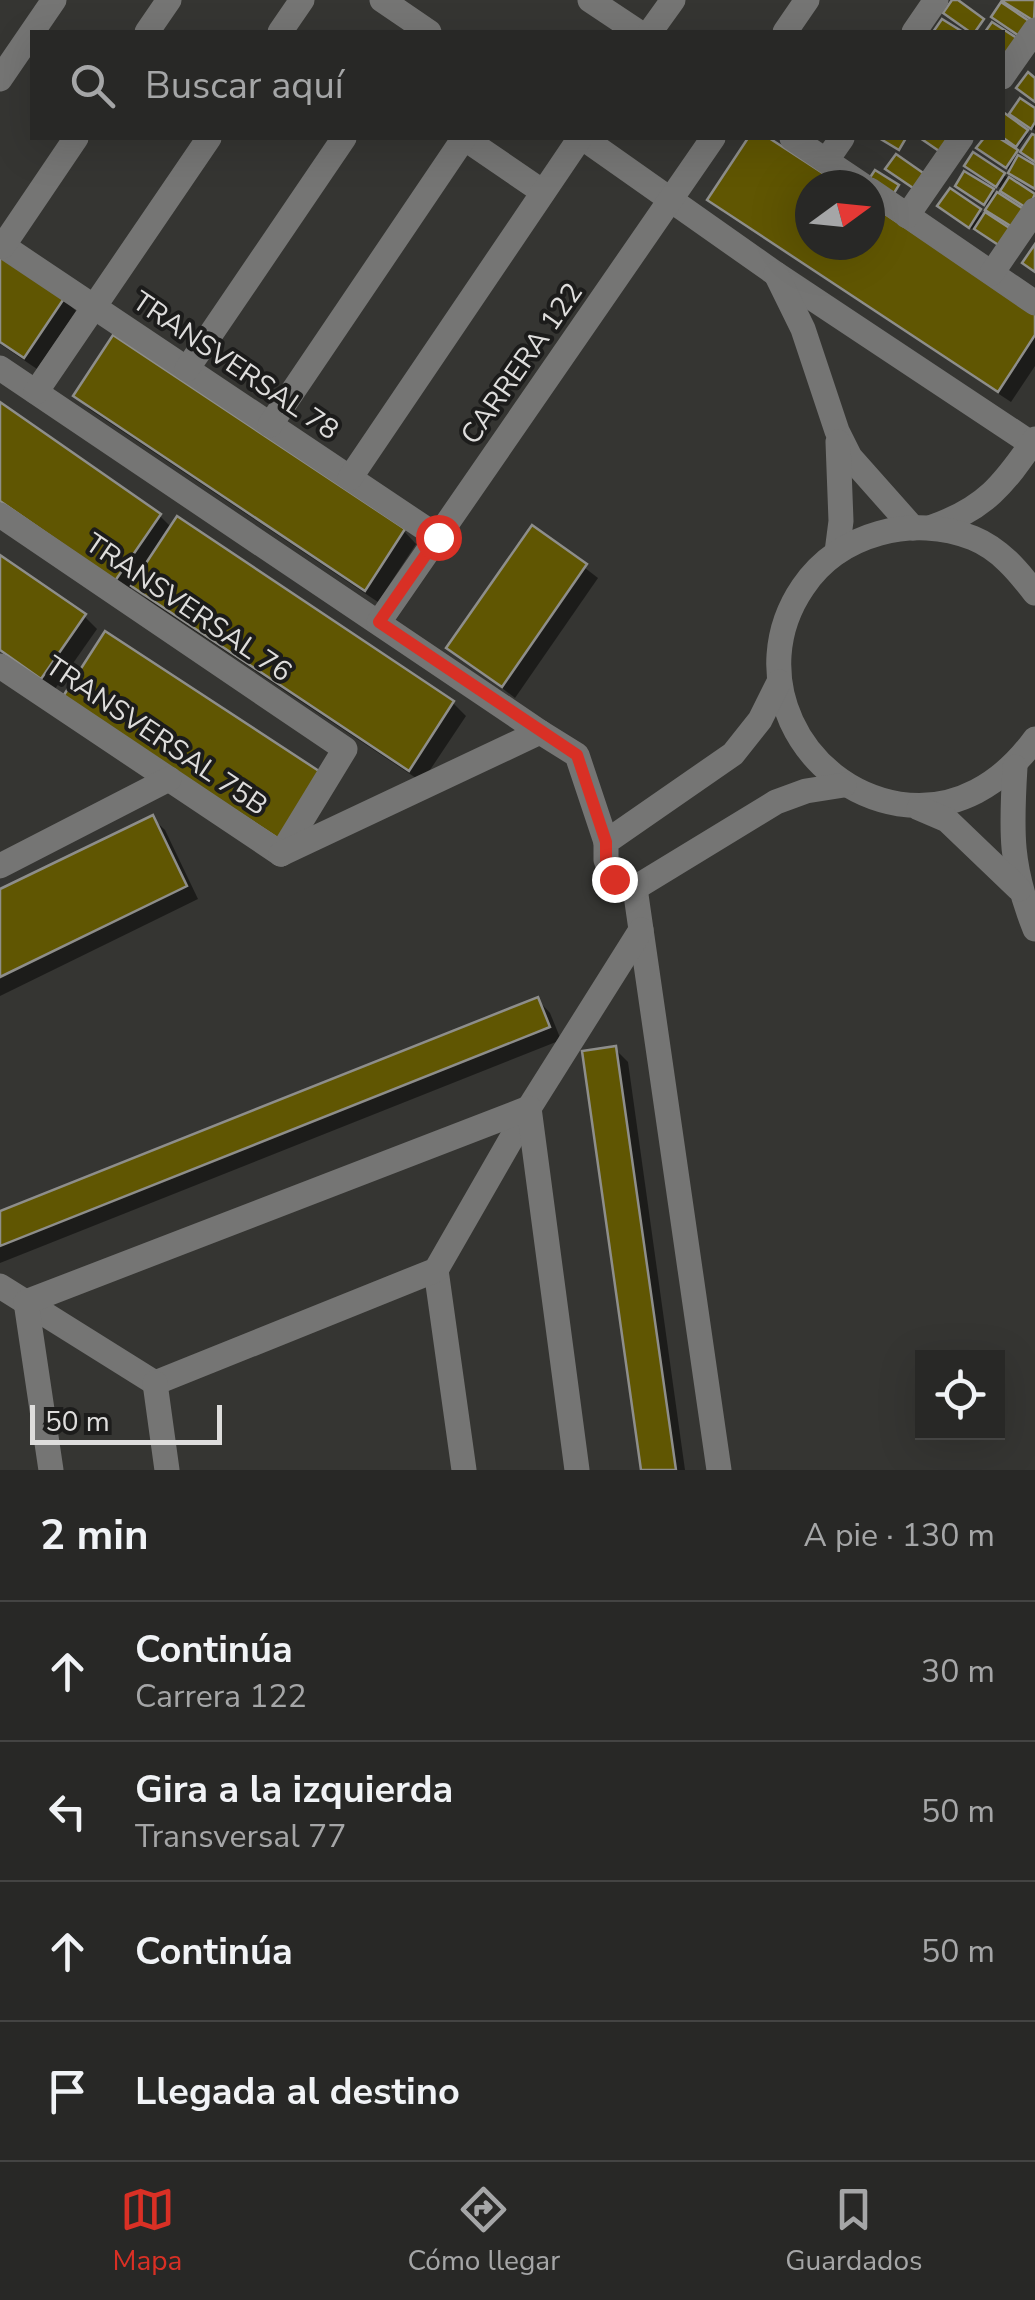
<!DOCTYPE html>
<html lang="es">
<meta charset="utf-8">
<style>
:root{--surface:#282826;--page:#30302e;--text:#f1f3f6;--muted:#a5a6a7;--line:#444443;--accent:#d93025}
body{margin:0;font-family:"Nunito Sans",sans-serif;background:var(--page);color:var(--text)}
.controls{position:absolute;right:30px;bottom:30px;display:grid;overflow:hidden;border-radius:0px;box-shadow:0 10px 40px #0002}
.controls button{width:90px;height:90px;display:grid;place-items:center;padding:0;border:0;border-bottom:2px solid var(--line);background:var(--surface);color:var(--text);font:50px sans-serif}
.compass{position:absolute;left:795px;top:170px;width:90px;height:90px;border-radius:50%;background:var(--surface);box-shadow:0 10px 40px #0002;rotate:75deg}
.scale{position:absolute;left:30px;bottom:25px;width:192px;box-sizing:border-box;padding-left:10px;border:5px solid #dedddc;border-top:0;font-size:28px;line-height:35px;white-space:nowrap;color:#dedddc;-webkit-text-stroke:8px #1c1c1b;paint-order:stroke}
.stop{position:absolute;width:30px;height:30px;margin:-22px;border:8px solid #d93025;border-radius:50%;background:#fff}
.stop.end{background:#d93025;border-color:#fff;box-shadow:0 2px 10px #0008}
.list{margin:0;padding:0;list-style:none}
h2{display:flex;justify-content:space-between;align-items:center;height:130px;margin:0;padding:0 40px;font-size:42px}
h2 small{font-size:32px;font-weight:400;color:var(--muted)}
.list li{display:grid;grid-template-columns:65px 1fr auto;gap:30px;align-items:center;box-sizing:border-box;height:140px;padding:0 40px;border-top:2px solid var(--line)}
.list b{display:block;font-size:38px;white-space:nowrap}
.list p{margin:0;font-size:32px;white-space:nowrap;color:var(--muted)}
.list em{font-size:32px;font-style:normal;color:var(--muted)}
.icon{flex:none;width:55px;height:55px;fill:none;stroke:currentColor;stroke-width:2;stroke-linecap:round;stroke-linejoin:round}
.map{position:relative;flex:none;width:1035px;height:1470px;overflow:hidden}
.search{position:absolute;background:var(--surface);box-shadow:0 10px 40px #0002;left:30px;right:30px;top:30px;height:110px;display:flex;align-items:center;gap:25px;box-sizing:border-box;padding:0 35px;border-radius:0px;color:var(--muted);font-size:38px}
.sheet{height:690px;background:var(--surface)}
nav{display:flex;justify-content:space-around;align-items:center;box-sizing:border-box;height:140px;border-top:2px solid var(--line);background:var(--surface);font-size:28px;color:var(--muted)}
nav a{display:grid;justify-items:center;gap:5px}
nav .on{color:var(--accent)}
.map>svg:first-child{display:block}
</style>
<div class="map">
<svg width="1035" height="1470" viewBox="0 0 1035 1470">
<rect width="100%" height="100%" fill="#353532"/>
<!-- shadow -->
<g fill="#0007">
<path d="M 1020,102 L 1035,111 L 1035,130 L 1012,115 L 1011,117 L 1028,134 L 1019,147 L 1002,135 L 1002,118 L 1009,119 Z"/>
<path d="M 751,138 L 765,138 L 837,185 L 810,185 L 810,245 L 870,245 L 870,207 L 1035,316 L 1035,366 L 1011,402 L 723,212 L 711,200 Z"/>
<path d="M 987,138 L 994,138 L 1035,168 L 1035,188 L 980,148 Z"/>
<path d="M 969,168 L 1004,175 L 1035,197 L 1035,203 L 1004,190 Z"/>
<path d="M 960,188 L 992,191 L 1024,212 L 1017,229 L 999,220 L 976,232 L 947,211 L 980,211 L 985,216 L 990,207 Z"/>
<path d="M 0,256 L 63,299 L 76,311 L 37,369 L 0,344 Z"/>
<path d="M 114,338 L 404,531 L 416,544 L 378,602 L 89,409 L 76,396 Z"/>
<path d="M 0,405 L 160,516 L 172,528 L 177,520 L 453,703 L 466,716 L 422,782 L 147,599 L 133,585 L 129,592 L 0,503 Z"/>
<path d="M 533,528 L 598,578 L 515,698 L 450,648 Z"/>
<path d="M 0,558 L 84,616 L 97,629 L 55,689 L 0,651 Z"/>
<path d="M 152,818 L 165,830 L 198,899 L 0,996 L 0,891 Z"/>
<path d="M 538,1000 L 550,1013 L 561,1040 L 0,1263 L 0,1214 Z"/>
<path d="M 615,1049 L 628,1062 L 685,1470 L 643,1470 Z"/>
</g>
<!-- building -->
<g fill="#605602" stroke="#8e8e8b" stroke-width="2.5">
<path d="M 952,0 L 958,0 L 984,19 L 975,32 L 970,32 L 943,13 Z"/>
<path d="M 1035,0 L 1034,21 L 1002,1 L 1003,0 Z"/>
<path d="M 1001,2 L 1032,23 L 1022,38 L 991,17 Z"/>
<path d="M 942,19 L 963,32 L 933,32 Z"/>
<path d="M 992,22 L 1020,40 L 1009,58 L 1002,53 L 1002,32 L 985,32 Z"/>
<path d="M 1028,72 L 1035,78 L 1035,102 L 1016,88 Z"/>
<path d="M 1020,98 L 1035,108 L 1035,122 L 1031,129 L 1009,114 Z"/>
<path d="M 1003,112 L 1028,130 L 1016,147 L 1002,137 Z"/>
<path d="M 1032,134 L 1035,135 L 1035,162 L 1020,152 Z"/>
<path d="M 748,138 L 769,138 L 841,185 L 810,185 L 810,245 L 870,245 L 870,204 L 1035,313 L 1035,335 L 998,392 L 707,200 Z"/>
<path d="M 879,138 L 906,138 L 899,150 Z"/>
<path d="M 920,138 L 953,138 L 942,153 Z"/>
<path d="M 984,138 L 999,138 L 1018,150 L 1006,168 L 976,148 Z"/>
<path d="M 973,152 L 1005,173 L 996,187 L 964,166 Z"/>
<path d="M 896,154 L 929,177 L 919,192 L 885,169 Z"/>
<path d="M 1018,155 L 1035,165 L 1035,189 L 1008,173 Z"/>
<path d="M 875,170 L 899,185 L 891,198 L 867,182 Z"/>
<path d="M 964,171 L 994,189 L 984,205 L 955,186 Z"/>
<path d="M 1009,177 L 1035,194 L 1028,209 L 1000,191 Z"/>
<path d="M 950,188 L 981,209 L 969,228 L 937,206 Z"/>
<path d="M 997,192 L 1025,210 L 1014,228 L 985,210 Z"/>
<path d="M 985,212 L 1014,231 L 1003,248 L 974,229 Z"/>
<path d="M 1035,244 L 1035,272 L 1022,263 Z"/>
<path d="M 0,253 L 65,297 L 24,358 L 0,342 Z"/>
<path d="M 113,335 L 405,529 L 365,591 L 73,396 Z"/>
<path d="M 0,402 L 161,514 L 115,581 L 0,501 Z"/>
<path d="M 177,516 L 454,701 L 409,771 L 131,586 Z"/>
<path d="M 532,525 L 587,564 L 502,687 L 446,648 Z"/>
<path d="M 0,555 L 86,614 L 41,679 L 0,650 Z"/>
<path d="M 105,631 L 322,773 L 279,839 L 62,698 Z"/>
<path d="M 153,815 L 187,886 L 0,977 L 0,889 Z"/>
<path d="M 538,997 L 550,1027 L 0,1246 L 0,1211 Z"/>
<path d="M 616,1046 L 676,1470 L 641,1470 L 582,1051 Z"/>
</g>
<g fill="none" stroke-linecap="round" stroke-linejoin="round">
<!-- minor -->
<g stroke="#757574" stroke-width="25">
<path d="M 382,0 L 429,32"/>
<path d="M 590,0 L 638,32"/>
<path d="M 147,32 L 169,0"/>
<path d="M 280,32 L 302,0"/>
<path d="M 650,32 L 673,0"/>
<path d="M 785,32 L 807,0"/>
<path d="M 914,32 L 936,0"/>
<path d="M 1002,77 L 1035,30"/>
<path d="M 0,79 L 54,0"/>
<path d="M 464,138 L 543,192"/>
<path d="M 583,138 L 776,274 L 1032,444"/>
<path d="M 792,138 L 862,185"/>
<path d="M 826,161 L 842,138"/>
<path d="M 870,190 L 1035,303"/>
<path d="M 907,216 L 961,138"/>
<path d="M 0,244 L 438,537"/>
<path d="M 3,246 L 76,138"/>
<path d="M 992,273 L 1035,210"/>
<path d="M 776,274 L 803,329 L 837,431 L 850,457 L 913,528"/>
<path d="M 0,368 L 540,732"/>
<path d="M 187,369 L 344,138"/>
<path d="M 36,392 L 209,138"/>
<path d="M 270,425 L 464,138"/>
<path d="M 350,478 L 580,138"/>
<path d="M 0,515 L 345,749 L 281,854"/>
<path d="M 932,527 C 985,509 1004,484 1035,439"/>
<path d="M 837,552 L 841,521 L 838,442"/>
<path d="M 1035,593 C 1018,571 1000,549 973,538 C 914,514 839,533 803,587 C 744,673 799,787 899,804 C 956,813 1003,783 1035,739"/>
<path d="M 379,622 L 713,138"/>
<path d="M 0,666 L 281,854"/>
<path d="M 1015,767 C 1011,832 1010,867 1035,929"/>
<path d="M 919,808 L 947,820 L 1019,889"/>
<path d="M 281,854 L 540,732 L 577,755 L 606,842"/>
<path d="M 0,866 L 169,779"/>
<path d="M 635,888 L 719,1470"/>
<path d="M 635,888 L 614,879 L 606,860 L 606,842 L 733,754 L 760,720 L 779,682"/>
<path d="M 635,888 L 776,802 L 806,791 L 844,785"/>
<path d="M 436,1270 L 464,1470"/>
<path d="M 0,1286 L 155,1383 L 436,1270 L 529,1108 L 641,930"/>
<path d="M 155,1383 L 167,1470"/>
<path d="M 51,1470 L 26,1302 L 529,1108 L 577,1470"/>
</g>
</g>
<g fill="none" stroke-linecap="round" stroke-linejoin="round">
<!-- route -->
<path stroke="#d93025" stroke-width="12" d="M 438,537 L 379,622 L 577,755 L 606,842 L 606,860 L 614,879"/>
</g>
<g text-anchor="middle" stroke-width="8" stroke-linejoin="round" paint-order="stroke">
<!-- street labels -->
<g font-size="28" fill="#dedddc" stroke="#1c1c1b">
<text transform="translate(521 363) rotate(-55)" y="10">CARRERA 122</text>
<text transform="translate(236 365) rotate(34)" y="10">TRANSVERSAL 78</text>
<text transform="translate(189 607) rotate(34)" y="10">TRANSVERSAL 76</text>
<text transform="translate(157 735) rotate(34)" y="10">TRANSVERSAL 75B</text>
</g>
</g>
</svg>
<div class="controls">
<button><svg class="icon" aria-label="locate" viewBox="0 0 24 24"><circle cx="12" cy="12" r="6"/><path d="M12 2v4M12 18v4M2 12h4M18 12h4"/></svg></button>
</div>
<svg class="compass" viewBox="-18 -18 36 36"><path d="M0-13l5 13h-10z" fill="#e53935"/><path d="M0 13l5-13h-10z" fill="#a5a6a7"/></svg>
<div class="scale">50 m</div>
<div class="stop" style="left:438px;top:537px"></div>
<div class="stop end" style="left:614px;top:879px"></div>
<div class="search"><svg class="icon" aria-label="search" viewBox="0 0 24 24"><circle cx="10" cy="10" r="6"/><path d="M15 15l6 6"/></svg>Buscar aquí</div>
</div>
<section class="sheet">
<h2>2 min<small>A pie · 130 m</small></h2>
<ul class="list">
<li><svg class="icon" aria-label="ahead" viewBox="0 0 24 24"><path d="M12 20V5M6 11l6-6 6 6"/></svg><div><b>Continúa</b><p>Carrera 122</p></div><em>30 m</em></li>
<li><svg class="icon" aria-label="left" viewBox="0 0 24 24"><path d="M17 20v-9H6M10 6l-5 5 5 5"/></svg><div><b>Gira a la izquierda</b><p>Transversal 77</p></div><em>50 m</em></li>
<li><svg class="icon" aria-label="ahead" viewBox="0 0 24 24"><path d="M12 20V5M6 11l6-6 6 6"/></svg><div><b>Continúa</b></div><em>50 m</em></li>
<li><svg class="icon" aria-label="arrive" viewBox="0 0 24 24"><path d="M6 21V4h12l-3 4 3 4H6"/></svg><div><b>Llegada al destino</b></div></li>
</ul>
</section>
<nav>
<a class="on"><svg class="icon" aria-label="map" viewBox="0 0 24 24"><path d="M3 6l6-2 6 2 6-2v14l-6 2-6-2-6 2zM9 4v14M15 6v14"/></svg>Mapa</a>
<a><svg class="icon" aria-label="directions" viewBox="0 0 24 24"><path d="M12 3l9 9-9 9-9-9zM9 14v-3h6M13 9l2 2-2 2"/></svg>Cómo llegar</a>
<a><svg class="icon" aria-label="saved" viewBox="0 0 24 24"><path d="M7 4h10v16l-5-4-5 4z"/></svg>Guardados</a>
</nav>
